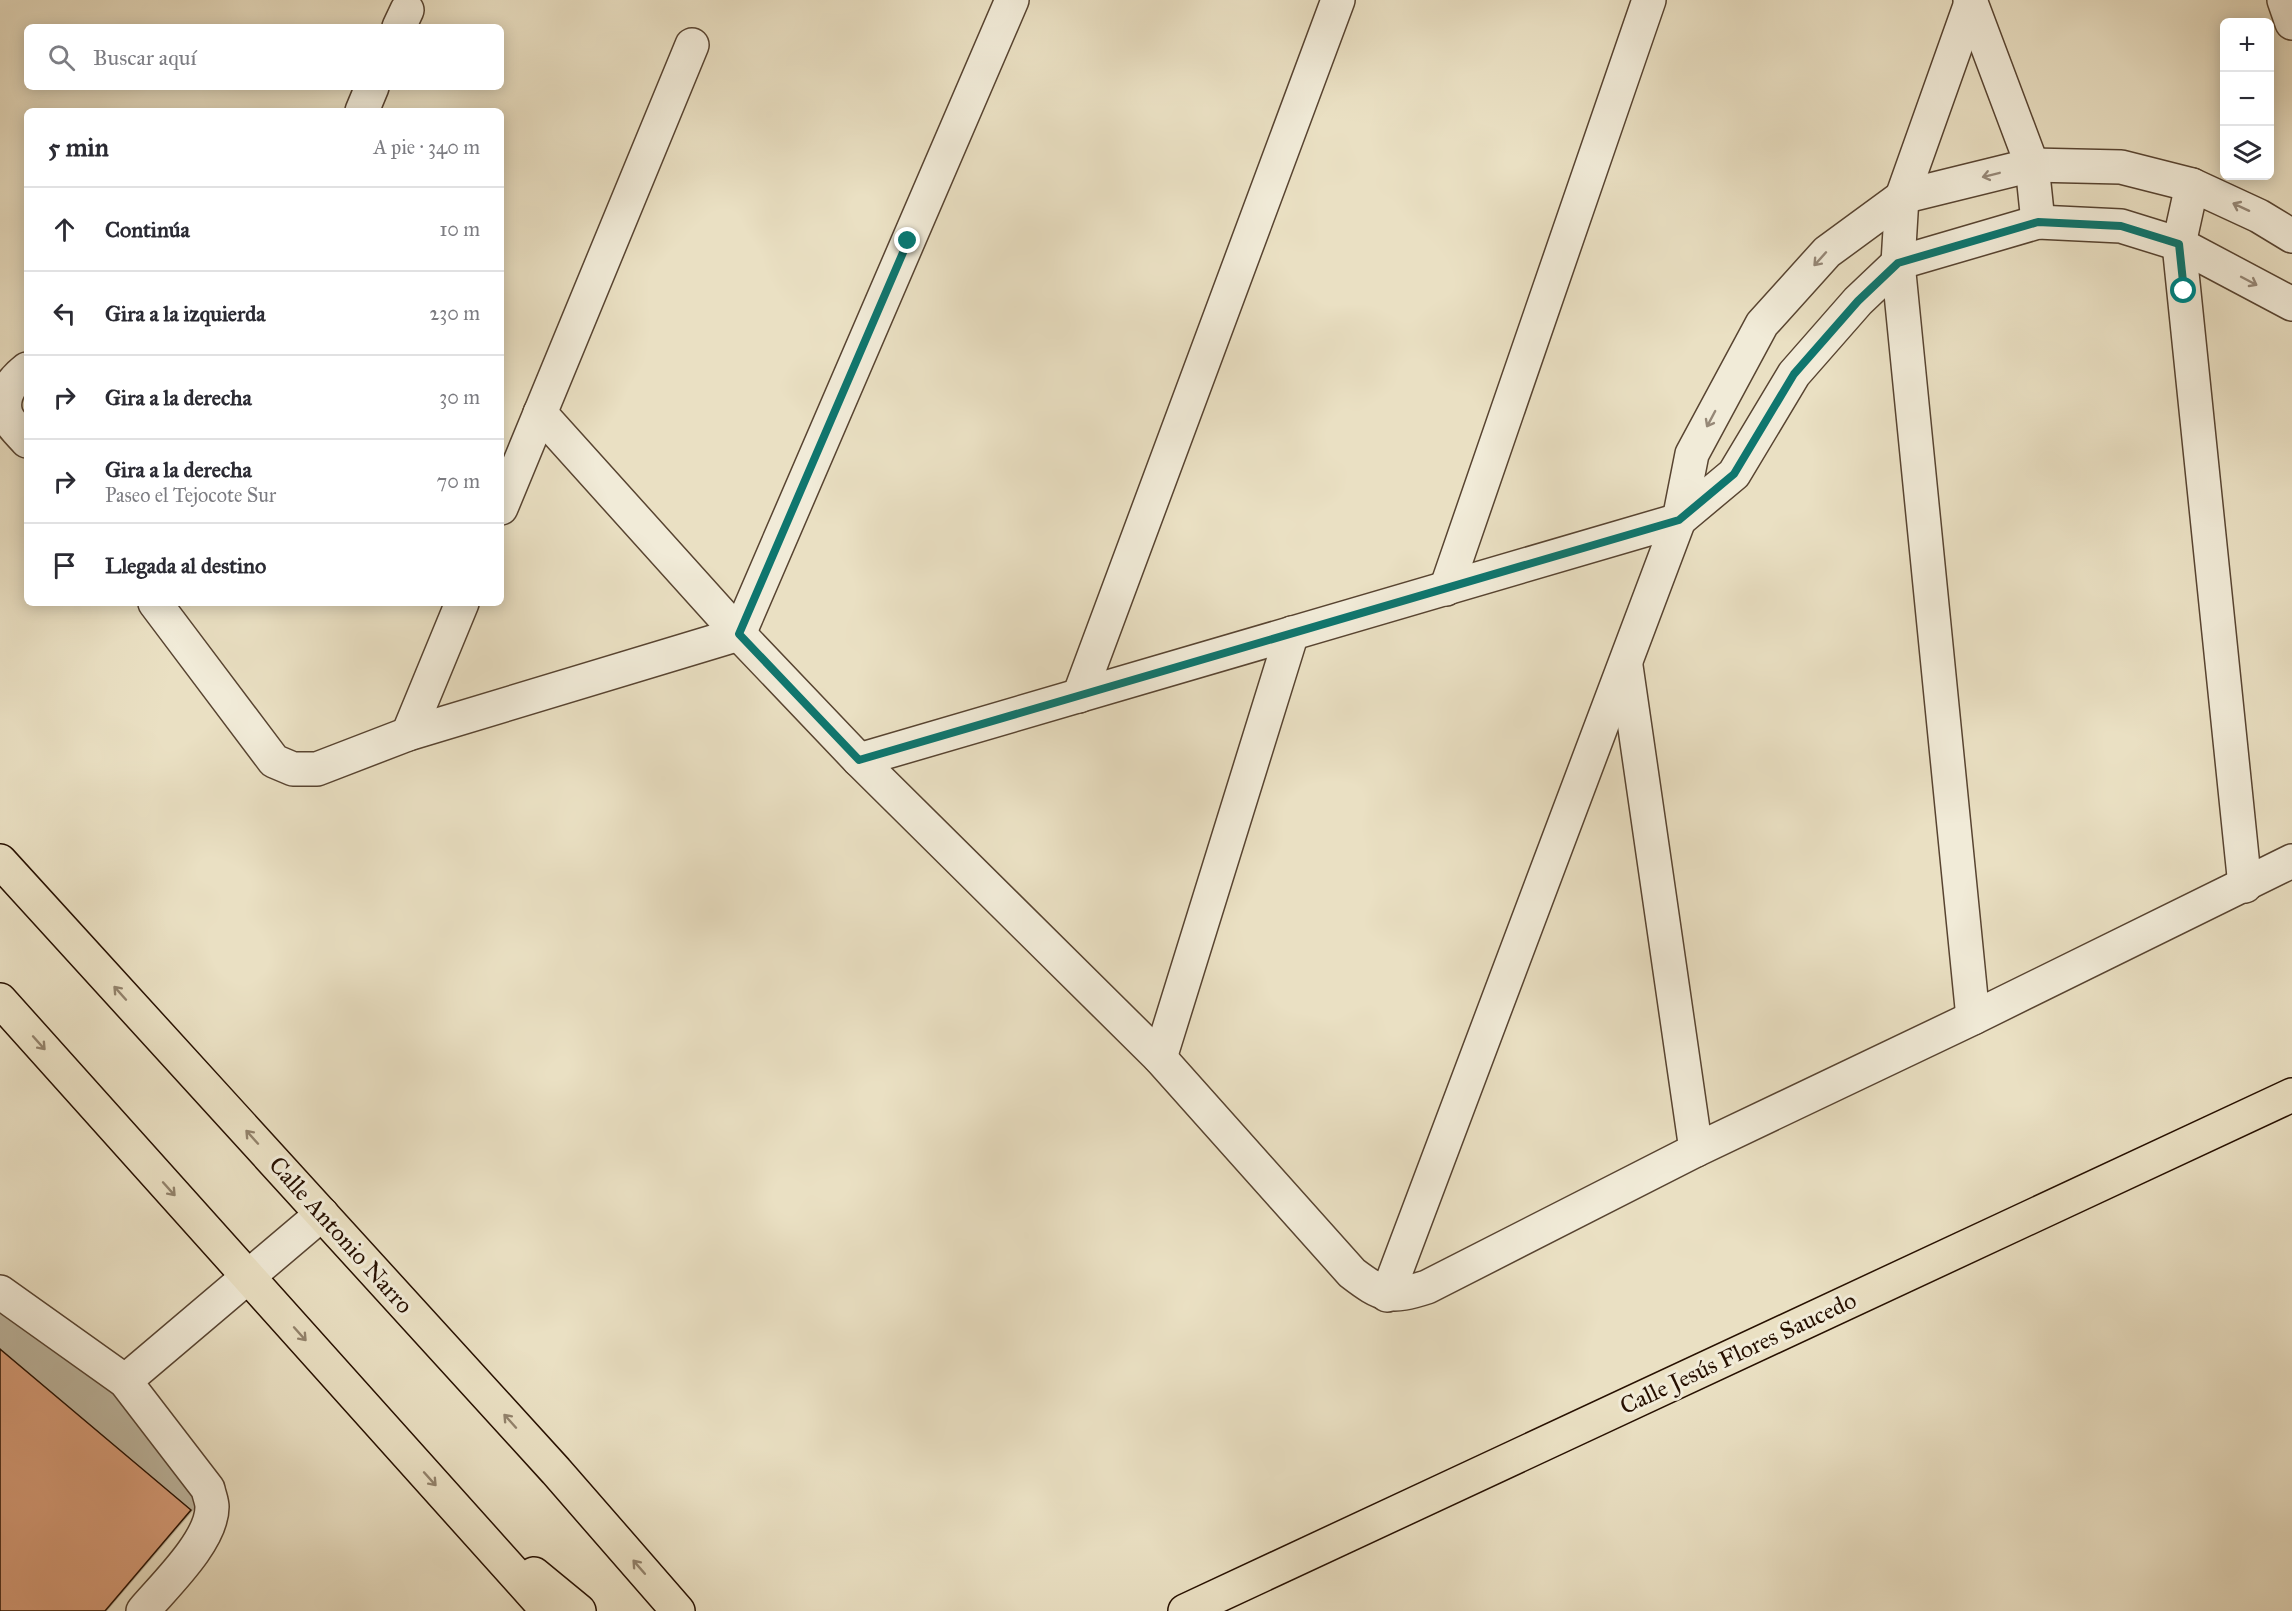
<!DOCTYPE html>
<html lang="es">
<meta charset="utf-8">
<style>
:root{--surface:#fff;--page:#f7f7f7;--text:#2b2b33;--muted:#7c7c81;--line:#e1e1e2}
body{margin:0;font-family:"IM FELL Great Primer",serif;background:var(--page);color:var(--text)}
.controls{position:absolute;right:18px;top:18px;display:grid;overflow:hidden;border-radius:9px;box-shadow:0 3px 15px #0003}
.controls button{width:54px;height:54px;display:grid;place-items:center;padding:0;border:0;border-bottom:2px solid var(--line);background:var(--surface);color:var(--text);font:30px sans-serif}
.stop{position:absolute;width:18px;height:18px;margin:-14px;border:4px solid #0f766e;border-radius:50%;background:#fff}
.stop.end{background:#0f766e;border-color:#fff;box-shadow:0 2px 6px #0008}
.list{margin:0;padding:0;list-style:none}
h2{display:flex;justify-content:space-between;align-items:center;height:78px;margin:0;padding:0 24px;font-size:26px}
h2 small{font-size:20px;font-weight:400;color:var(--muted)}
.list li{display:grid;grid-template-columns:39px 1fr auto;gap:18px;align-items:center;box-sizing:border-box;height:84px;padding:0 24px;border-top:2px solid var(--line)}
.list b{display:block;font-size:22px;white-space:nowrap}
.list p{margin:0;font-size:20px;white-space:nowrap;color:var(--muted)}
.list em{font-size:20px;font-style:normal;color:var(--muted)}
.icon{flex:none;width:33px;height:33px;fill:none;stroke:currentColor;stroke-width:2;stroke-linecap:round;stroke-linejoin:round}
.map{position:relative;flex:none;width:2292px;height:1611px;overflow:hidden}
.search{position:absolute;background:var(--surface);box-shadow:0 3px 15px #0003;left:24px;top:24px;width:480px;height:66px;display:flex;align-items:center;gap:15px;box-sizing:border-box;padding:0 21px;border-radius:9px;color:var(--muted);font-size:22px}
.panel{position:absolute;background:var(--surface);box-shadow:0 3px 15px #0003;left:24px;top:108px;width:480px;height:498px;border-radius:9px}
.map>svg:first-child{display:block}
</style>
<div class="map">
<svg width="2292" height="1611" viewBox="0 0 2292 1611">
<rect width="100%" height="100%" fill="#eae0c3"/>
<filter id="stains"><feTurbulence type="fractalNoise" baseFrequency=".00333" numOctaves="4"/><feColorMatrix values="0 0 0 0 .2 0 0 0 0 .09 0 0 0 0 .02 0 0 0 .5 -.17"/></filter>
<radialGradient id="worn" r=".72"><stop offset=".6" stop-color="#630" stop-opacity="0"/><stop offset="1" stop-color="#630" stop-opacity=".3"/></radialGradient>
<!-- shadow -->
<path fill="#0003" d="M 0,1294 L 220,1479 L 107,1611 L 0,1611 Z"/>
<!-- building -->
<path fill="#d69b77" stroke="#271000" stroke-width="1.5" d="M 0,1349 L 191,1510 L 105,1611 L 0,1611 Z"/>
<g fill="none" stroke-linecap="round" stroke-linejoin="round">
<!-- minor casing -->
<g stroke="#584431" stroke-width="36">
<g id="minor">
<path d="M 1970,0 L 2032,165 L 2038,222"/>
<path d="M 2284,0 L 2292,23"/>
<path d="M 1971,3 L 1902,197 L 1898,263 L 1973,1018"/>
<path d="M 399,27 L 407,10"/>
<path d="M 362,111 L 372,87"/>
<path d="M 2192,185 L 2179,244 L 2245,886"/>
<path d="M 27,369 C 13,380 0,395 6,414 C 9,423 21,434 27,441"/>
<path d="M 540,413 L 739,634 L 859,760 L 1160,1058 L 1352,1273 C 1382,1296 1390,1299 1427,1287 L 1696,1150 L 1973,1018 L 2292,861"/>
<path d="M 501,508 L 692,45"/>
<path d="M 1446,589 L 1649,0"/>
<path d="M 155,603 L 274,761 L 293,769 L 317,769 L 408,734 L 739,634 L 1012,0"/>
<path d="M 1626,666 L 1696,1150"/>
<path d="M 1079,696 L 1338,0"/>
<path d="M 408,734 L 462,603"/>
<path d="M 859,760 L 1679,520 L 1734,474 L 1794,374 L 1858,301 L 1898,263 L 2038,222 L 2121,226 L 2179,244 L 2292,304"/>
<path d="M 1160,1058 L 1292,633"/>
<path d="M 0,1292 L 125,1381 L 208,1489 C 209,1495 212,1501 212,1507 C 212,1541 164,1586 143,1611"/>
<path d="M 1387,1295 L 1679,520 L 1692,454 L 1762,324 L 1827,252 L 1902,197 L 2032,165 L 2121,167 L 2192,185 L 2259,216 L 2292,236"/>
<path d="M 125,1381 L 322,1214"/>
</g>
</g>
<!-- major casing -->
<g stroke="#271000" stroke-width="36">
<g id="major">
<path d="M 0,861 L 556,1471 L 678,1611"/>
<path d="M 0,1000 L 548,1611"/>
<path d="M 534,1574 L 579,1611"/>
<path d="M 1185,1611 L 2292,1095"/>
</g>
</g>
<!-- minor -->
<use href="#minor" stroke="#f1ebd8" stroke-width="33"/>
<!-- major -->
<use href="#major" stroke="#eae0c3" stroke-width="33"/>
</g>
<!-- one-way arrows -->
<defs><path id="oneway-shaft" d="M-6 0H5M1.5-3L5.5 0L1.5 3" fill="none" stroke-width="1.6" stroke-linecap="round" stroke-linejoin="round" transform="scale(1.5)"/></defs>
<g stroke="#968877">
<use href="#oneway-shaft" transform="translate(1991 175) rotate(166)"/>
<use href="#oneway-shaft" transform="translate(2241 207) rotate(-155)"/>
<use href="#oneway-shaft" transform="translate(1820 259) rotate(132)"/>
<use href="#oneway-shaft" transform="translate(2249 281) rotate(28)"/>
<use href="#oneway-shaft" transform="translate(1711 419) rotate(118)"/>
</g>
<g stroke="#92826b">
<use href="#oneway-shaft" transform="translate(120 993) rotate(-132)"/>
<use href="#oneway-shaft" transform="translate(39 1043) rotate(48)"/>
<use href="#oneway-shaft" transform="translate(252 1137) rotate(-132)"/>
<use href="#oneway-shaft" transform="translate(169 1189) rotate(48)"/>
<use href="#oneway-shaft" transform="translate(300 1334) rotate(48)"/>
<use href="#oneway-shaft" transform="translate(510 1421) rotate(-132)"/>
<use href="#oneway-shaft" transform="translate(430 1479) rotate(48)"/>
<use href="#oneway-shaft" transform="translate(639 1567) rotate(-131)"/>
</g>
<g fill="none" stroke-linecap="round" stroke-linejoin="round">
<!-- route -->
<path stroke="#0f766e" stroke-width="8" d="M 908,241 L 739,634 L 859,760 L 1679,520 L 1734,474 L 1794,374 L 1858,301 L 1898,263 L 2038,222 L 2121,226 L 2179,244 L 2184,291"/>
</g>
<g text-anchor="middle" stroke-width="6" stroke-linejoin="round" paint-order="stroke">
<!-- street labels -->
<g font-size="24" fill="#271000" stroke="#f1ebd8">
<text transform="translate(341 1235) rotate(48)" y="8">Calle Antonio Narro</text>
<text transform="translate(1738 1353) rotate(-25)" y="8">Calle Jesús Flores Saucedo</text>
</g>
</g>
<rect width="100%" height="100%" filter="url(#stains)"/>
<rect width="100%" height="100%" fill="url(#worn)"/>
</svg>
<div class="controls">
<button>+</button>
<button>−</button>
<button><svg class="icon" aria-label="layers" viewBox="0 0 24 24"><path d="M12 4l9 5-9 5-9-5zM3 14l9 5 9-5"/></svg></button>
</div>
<div class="stop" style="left:2184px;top:291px"></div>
<div class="stop end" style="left:908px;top:241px"></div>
<div class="search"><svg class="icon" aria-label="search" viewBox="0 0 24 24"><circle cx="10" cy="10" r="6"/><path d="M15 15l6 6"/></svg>Buscar aquí</div>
<section class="panel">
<h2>5 min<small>A pie · 340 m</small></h2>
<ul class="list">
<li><svg class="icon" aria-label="ahead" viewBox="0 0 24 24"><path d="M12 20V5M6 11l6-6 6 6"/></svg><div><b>Continúa</b></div><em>10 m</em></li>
<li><svg class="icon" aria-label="left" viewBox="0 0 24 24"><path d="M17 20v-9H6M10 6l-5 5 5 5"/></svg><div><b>Gira a la izquierda</b></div><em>230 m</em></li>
<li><svg class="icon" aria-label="right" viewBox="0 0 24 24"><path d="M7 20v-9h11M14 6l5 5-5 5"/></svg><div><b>Gira a la derecha</b></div><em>30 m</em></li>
<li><svg class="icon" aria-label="right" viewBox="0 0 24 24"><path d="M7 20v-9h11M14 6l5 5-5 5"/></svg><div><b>Gira a la derecha</b><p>Paseo el Tejocote Sur</p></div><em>70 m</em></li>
<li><svg class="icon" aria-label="arrive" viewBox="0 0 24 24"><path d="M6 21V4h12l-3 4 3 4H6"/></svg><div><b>Llegada al destino</b></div></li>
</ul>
</section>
</div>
